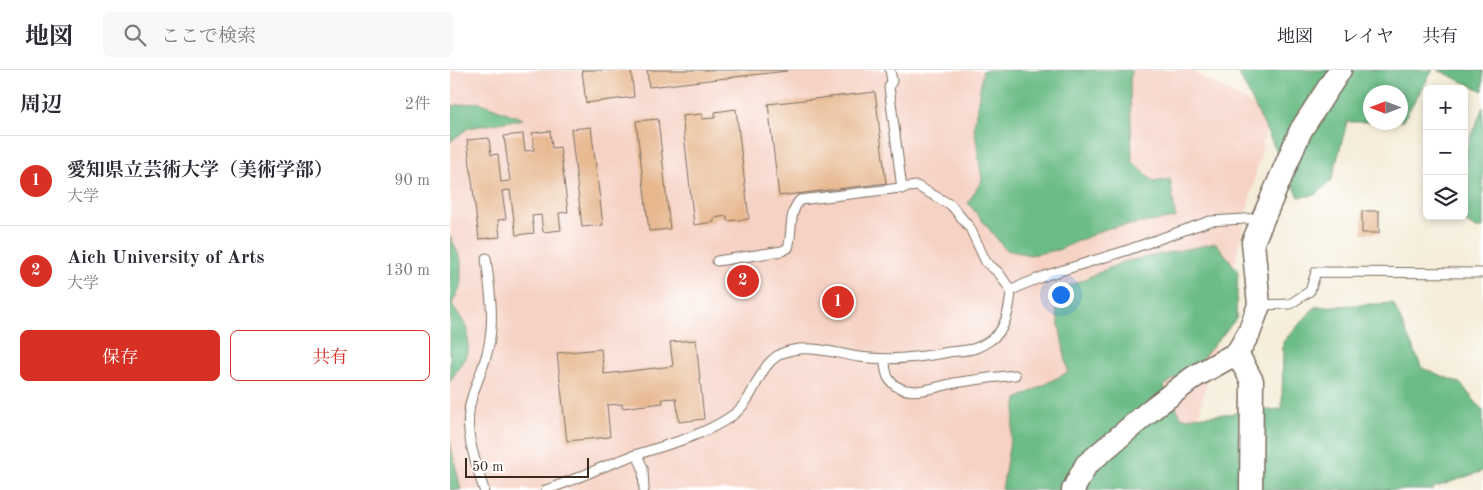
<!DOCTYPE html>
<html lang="ja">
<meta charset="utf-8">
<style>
:root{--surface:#fff;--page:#f7f7f7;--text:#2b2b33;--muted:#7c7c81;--line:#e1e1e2;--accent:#d93025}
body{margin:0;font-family:"Old Standard TT","Noto Serif JP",serif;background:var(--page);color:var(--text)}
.controls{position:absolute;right:15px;top:15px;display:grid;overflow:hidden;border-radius:8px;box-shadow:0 2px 8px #0003}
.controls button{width:45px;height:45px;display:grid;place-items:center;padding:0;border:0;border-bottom:1px solid var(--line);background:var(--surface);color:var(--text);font:25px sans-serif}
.compass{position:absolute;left:913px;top:15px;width:45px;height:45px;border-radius:50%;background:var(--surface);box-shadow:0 2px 8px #0003;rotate:270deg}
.scale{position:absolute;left:15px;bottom:12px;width:124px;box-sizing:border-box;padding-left:5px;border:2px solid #3b2a1e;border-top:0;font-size:14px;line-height:18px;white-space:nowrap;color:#3b2a1e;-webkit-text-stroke:4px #fff;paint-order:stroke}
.you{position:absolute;left:610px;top:224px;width:18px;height:18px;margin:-12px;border:4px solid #fff;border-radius:50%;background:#1a73e8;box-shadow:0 0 0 8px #1a73e833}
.badge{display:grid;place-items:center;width:32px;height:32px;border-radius:50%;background:var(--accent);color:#fff;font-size:16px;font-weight:700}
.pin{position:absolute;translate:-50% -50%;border:2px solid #fff;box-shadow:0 1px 5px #0006}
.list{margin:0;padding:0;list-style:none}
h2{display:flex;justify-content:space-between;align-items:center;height:65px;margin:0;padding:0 20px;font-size:21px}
h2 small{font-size:16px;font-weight:400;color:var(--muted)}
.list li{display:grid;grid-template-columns:32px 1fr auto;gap:15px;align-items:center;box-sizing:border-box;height:90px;padding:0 20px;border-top:1px solid var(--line)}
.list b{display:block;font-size:19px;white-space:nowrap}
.list p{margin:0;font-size:16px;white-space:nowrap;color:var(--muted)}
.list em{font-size:16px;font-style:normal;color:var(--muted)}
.actions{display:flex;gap:10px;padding:15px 20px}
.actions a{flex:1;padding:11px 0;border:1px solid var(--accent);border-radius:8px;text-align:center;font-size:18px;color:var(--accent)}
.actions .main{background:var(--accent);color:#fff}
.icon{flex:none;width:28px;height:28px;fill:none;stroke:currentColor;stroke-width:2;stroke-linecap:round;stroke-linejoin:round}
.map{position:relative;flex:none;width:1033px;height:420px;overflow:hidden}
header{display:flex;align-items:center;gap:30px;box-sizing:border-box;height:70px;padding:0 25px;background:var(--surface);border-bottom:1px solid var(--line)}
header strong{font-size:24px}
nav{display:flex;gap:28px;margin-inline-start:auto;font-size:18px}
.search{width:350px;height:45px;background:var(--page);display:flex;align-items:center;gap:12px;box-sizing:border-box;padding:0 18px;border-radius:8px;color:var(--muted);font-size:19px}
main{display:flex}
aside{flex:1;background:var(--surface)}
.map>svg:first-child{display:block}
</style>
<header>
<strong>地図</strong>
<div class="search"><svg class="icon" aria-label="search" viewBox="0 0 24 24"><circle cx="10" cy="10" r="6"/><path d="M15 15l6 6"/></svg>ここで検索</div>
<nav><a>地図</a><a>レイヤ</a><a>共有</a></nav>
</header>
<main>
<aside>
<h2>周辺<small>2件</small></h2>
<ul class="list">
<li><span class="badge">1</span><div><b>愛知県立芸術大学（美術学部）</b><p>大学</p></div><em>90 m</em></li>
<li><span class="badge">2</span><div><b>Aich University of Arts</b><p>大学</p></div><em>130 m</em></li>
</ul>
<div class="actions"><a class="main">保存</a><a>共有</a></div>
</aside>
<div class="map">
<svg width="1033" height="420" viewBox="0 0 1033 420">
<rect width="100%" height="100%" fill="#fff"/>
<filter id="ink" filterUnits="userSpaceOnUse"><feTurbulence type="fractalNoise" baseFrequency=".02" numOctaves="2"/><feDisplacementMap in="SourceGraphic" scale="10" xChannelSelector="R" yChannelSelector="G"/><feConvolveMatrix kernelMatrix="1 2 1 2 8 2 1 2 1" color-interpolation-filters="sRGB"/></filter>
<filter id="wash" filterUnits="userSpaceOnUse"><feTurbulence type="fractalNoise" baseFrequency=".0096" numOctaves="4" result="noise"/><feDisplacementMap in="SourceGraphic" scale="20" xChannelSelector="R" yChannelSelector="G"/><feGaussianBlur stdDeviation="1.12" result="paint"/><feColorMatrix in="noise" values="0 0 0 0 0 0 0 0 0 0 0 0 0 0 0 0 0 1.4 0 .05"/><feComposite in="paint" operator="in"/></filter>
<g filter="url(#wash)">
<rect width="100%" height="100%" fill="#f5edd9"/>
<!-- built -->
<path fill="#f6d2c4" d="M 0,0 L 739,0 L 820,44 L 731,420 L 0,420 Z"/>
<!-- forest -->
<g fill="#6cbc87" stroke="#547352">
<path d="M 533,0 L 682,0 L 680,10 L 682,91 L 704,112 L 720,109 L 726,148 L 658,158 L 608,180 L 580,185 L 556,180 L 518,133 L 532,110 L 524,56 Z"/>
<path d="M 787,0 L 983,0 L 952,52 L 951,52 L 951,22 L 921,22 L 920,52 L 897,52 L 882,110 L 865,125 L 849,127 Z"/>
<path d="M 988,0 L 1033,0 L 1033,21 Z"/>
<path d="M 29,32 L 73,49 L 18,58 L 0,72 L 0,36 Z"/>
<path d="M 1033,37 L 1033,158 L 1025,158 L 1004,146 L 1014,146 L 1014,84 Z"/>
<path d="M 0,166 L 11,190 L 11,215 L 2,234 L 18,259 L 18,283 L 0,312 Z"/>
<path d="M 766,173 L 788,201 L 786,249 L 751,290 L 714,316 L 732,348 L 832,339 L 833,272 L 865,237 L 943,233 L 972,298 L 1010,313 L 1033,341 L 1033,401 L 983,418 L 983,420 L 552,420 L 567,329 L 618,302 L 603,223 L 673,192 Z"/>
<path d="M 0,372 L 11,420 L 0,420 Z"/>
</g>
<g id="blocks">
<!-- building -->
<g fill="#e7b78e">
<path d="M 132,0 L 181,0 L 184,27 L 136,33 Z"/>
<path d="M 197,0 L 337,0 L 337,1 L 199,17 Z"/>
<path d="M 425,22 L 436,113 L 329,126 L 318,34 Z"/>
<path d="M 286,39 L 299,149 L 277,151 L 277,146 L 264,148 L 264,152 L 244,155 L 232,46 L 252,44 L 252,49 L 265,48 L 265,42 Z"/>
<path d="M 208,49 L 220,159 L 199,161 L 186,51 Z"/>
<path d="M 141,57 L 153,155 L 132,157 L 121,59 Z"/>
<path d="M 100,61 L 102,78 L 110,77 L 118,142 L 109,143 L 111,160 L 93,162 L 91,145 L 82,146 L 84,163 L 66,165 L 60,120 L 52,121 L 56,149 L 48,150 L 50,167 L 29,169 L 17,70 L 39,68 L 41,85 L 48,84 L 51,112 L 60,111 L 54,66 L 73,64 L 75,81 L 84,80 L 82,63 Z"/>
<rect x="912" y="141" width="17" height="22"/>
<path d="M 246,270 L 254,349 L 229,352 L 226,328 L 212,329 L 213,333 L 172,338 L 172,334 L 157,335 L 160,367 L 117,371 L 107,283 L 151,279 L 154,304 L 223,296 L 220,272 Z"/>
</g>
</g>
</g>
<g filter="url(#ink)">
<use href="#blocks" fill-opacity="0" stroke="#7c6e5f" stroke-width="1"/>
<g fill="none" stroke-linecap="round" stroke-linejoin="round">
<!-- service casing -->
<g stroke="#7c6e5f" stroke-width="11">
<g id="service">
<path d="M 440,0 L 442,11 L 439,17 L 452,119"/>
<path d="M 267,191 L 332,181 L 338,178 C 343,162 338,143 350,130 L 467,116 L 501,135 L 520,158 L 536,192 L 549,203 L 561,221"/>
<path d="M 809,235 L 840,234 L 860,221 L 866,202 L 1033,203"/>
<path d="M 435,289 C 435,301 437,313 450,318 C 468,326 493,314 511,312 C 529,309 547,307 565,305"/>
<path d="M 187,385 L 193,398 L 194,420"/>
<path d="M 34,420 C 25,389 12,359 22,327 C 28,307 38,289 40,268 C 44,242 39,214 36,188"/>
<path d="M 96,420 C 127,409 157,394 188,384 C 220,374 255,365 283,345 C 312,324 305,283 349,279 C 369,277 389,284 409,287 C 440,291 469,288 499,282 C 508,281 517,281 526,278 C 534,275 545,268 550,261 C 558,249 560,235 561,221 L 572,215 L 597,205 L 675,181 L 760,151 L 811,148"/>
</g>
</g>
<!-- tertiary casing -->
<g stroke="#7c6e5f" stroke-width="25">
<g id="tertiary">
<path d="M 623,420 L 636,395 L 702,339 L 744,307 L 787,283"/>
<path d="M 801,420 L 802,311 L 787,283 L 799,263 L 809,235 L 803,172 L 851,60 L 890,0"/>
</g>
</g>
<!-- service -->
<use href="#service" stroke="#fff" stroke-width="9"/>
<!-- tertiary -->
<use href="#tertiary" stroke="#fff" stroke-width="22"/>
</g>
</g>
</svg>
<div class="controls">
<button>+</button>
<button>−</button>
<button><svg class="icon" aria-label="layers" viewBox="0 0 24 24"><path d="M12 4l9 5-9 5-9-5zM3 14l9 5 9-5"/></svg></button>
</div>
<svg class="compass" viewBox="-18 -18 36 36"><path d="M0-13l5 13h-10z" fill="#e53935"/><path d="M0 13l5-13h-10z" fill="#7c7c81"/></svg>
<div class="scale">50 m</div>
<div class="you"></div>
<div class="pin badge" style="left:388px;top:232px">1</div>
<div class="pin badge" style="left:293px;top:211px">2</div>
</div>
</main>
